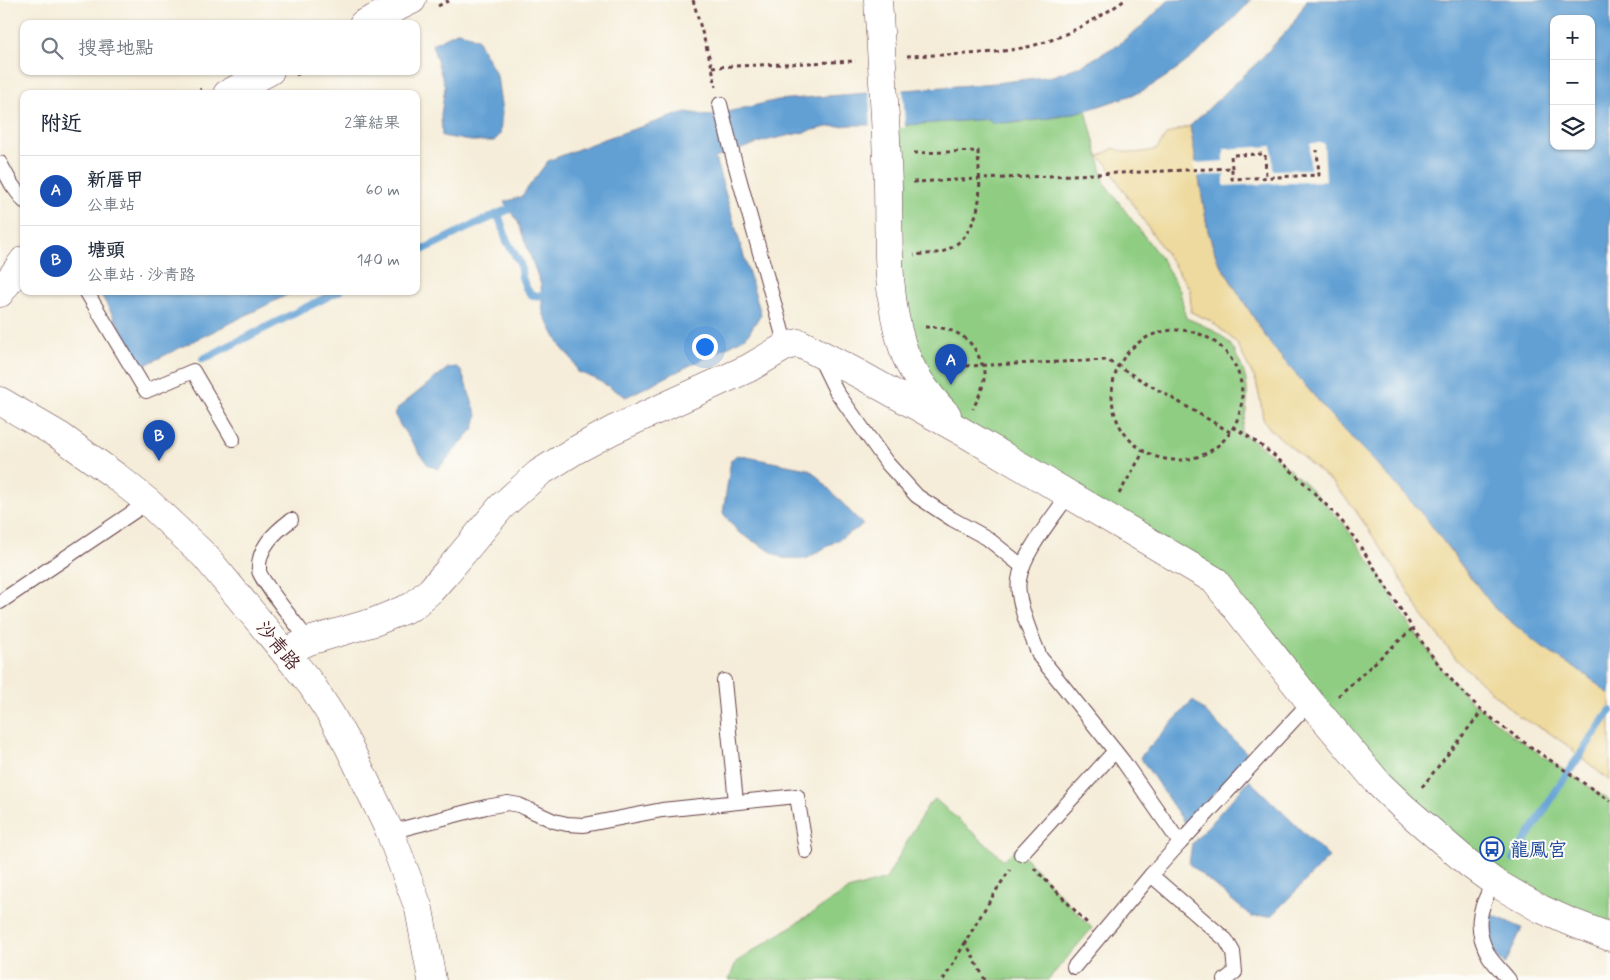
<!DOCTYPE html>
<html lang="zh-TW">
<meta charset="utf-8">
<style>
:root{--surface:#fff;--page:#f6f6f7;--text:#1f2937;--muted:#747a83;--line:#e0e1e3;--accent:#db2777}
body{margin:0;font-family:Mynerve,"LXGW WenKai TC",sans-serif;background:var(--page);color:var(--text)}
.controls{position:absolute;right:15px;top:15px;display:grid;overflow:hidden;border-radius:10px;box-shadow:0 1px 4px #0004}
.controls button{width:45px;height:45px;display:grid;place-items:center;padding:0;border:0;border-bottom:1px solid var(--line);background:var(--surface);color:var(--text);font:25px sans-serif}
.you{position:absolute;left:704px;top:346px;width:18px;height:18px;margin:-12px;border:4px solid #fff;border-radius:50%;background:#1a73e8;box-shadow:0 0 0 8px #1a73e833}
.badge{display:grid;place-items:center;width:32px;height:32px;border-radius:50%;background:var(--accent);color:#fff;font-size:16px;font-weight:700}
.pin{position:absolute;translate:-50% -41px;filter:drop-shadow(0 1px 2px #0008)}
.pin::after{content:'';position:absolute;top:26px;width:18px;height:15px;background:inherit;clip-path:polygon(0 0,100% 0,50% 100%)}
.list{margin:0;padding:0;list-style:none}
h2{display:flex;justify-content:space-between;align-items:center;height:65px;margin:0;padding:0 20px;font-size:21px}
h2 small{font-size:16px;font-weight:400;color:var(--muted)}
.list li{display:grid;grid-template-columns:32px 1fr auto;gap:15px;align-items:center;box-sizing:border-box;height:70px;padding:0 20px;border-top:1px solid var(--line)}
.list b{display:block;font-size:19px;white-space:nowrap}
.list p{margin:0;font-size:16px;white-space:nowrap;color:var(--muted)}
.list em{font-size:16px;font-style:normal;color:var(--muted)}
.icon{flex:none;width:28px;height:28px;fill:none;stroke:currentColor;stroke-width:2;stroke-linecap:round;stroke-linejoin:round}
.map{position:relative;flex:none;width:1610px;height:980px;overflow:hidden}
.search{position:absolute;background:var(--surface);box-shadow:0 1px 4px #0004;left:20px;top:20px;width:400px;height:55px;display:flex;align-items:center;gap:12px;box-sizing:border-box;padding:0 18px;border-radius:10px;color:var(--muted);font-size:19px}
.panel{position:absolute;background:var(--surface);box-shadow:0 1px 4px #0004;left:20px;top:90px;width:400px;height:205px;border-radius:10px}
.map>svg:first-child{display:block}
</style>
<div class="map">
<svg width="1610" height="980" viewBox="0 0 1610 980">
<rect width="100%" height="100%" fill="#fdfcf7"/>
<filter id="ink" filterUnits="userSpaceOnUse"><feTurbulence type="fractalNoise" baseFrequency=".02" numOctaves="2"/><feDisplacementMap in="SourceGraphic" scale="10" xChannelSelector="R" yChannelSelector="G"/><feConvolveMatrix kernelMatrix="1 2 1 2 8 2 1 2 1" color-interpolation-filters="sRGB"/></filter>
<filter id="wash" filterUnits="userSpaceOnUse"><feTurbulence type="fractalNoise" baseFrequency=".0096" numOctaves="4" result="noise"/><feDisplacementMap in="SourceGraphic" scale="20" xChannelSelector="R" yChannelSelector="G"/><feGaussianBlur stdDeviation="1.12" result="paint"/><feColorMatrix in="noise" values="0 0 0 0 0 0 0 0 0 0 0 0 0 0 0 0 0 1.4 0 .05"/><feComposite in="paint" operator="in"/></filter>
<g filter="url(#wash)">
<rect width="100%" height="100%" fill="#f5edd9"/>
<!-- green -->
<g fill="#8fcd82" stroke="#6c7656">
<path d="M 1086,110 L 1105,184 L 1163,261 L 1180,291 L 1186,318 C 1201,324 1218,331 1229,343 C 1233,347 1235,352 1237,357 C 1251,383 1249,404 1241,432 L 1277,458 L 1309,487 L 1343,523 L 1376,570 L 1412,629 L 1444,672 L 1472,702 L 1512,735 L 1610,801 L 1610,937 L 1468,863 L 1214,580 L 963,432 L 909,363 L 886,125 L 906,125 L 990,118 L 1015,123 L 1057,117 Z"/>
<path d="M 935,799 L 1004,860 L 1016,848 L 1092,928 L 1048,980 L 729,980 L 736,962 L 848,890 L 886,879 L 928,805 Z"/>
</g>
<!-- sand -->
<path fill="#eeda9e" stroke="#9c7c64" d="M 1190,126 L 1208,231 L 1217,259 L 1271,345 L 1332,417 L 1393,481 L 1428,521 L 1472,580 L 1543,648 L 1586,675 L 1610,695 L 1610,781 L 1564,743 L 1544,729 L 1519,717 L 1458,661 L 1422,615 L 1395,569 L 1353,507 L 1334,484 L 1270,429 L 1263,419 L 1261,404 L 1256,381 L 1236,342 L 1211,321 L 1191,312 L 1190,289 L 1123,190 L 1106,162 L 1098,157 L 1114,148 C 1129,155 1141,153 1157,149 L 1167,134 Z"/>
<!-- water -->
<g fill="#62a0d4" stroke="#566080" fill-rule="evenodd">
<path d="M 1169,0 L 1251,0 C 1220,34 1187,66 1146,89 C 1135,95 1122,98 1111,102 C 1072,116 1032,123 991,123 L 990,119 L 906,125 L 852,125 L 827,127 L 764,141 L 715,158 L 761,314 L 747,336 L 733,344 L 626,397 L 596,379 L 578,372 L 572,359 L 561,347 L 543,313 L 541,285 L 518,222 L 504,202 L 521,197 L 548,161 L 604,139 L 686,112 L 710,116 L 778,100 L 995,83 L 1053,76 L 1083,65 L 1119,44 L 1143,25 Z"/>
<path d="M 1307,0 L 1610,0 L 1610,695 L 1586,675 L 1543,648 L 1495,609 L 1428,521 L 1393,481 L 1332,417 L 1271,345 L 1217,259 L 1208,231 L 1190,126 L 1260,60 L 1292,25 ZM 1554,19 L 1591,19 L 1591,146 L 1554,146 Z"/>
<path d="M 459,31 L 477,39 L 497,76 L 502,112 L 500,135 L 494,141 L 471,141 L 442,136 L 441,115 L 445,87 L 432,44 Z"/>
<path d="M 99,291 L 295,291 L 147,364 L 141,364 L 136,356 Z"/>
<path d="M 457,367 L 461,371 L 477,415 L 474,428 L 438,469 L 428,465 L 400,425 L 395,415 L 398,408 L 448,368 Z"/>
<path d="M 737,455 L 807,469 L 814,473 L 863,525 L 806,559 L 782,558 L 738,532 L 723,513 L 731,460 Z"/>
<path d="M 1193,700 L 1249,755 L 1186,825 L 1140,757 Z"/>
<path d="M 1249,780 L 1329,857 L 1271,916 L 1252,917 L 1189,864 L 1192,844 Z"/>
<path d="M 1486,912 L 1522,928 L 1505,965 C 1490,953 1481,931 1486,912 Z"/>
</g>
<!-- pier -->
<g fill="#f5edd9">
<path d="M 903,88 L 905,128 L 871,127 L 869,90 Z"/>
<path d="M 1310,143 L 1324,143 L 1326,181 L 1224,186 L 1224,175 L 1196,176 L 1194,163 L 1224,161 L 1224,149 L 1272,146 L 1273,170 L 1310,169 Z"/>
</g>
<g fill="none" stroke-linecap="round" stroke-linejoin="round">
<!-- stream -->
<g stroke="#62a0d4" stroke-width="8">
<path d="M 498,214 L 507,241 L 520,263 L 522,277 L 526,288 L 531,294 L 536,296 L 551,294"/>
<path d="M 416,253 L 467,228 L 516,206"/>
<path d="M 203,359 L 339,291"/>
<path d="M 1514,859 L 1563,780 L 1610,711"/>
</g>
</g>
</g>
<g filter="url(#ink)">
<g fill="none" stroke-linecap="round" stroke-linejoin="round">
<!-- lane casing -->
<g stroke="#643e45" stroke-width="16">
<g id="lane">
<path d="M 720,104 L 734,160 L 786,346"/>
<path d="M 0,163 L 12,185 L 24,201"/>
<path d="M 86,291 L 146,391 L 193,371 L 233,439"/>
<path d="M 819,356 L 836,391 L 887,463 L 917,496 L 952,519 L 987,538 L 1023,567"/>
<path d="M 1069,494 C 1053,518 1023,552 1019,580 C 1015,599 1032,638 1040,657 L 1123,761 L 1180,843 L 1310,702"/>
<path d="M 291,520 C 275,532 257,548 259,571 C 261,581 300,629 309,641"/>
<path d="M 0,602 L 148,502"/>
<path d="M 724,681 L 736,802"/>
<path d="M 390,832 L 486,807 L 508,803 L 519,805 L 554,821 L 567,824 L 584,825 L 662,810 L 797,796 L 806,851"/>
<path d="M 1180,843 L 1151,875 L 1226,940 L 1233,952 L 1235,972 L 1225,980"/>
<path d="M 1021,854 L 1115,751"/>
<path d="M 1494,882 C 1479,908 1473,928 1489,956 C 1494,964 1503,972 1509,980"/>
<path d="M 1074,967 L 1151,875"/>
</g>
</g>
<!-- secondary casing -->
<g stroke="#643e45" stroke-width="29">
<g id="secondary">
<path d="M 878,0 C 882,62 886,124 888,186 C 889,239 886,295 902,345 C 910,372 927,394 947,415"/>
<path d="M 363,24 L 412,0"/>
<path d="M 227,94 L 270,71"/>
<path d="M 0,293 L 24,260"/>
<path d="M 0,401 L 60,436 L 117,477 L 148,502 L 205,556 L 311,684 L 331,715 L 349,747 L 390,832 L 419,909 L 432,980"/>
<path d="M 285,652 L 309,641 L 374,622 L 413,606 L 431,590 L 447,572 L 501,507 L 539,473 L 574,451 L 613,430 L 749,368 L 786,346 L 799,343 L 859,374 L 963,432 L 1214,580 L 1310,702 L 1379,784 L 1403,807 L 1468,863 L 1494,882 L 1541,909 L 1568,921 L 1610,937"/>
</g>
</g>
<!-- path -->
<g stroke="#643e45" stroke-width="3" stroke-dasharray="4 4" stroke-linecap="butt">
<path d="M 693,0 L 712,67 L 716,87"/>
<path d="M 438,6 L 450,0"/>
<path d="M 907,56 C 953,54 1008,56 1051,40 C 1077,30 1102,16 1125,0"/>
<path d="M 712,67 L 856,61"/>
<path d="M 296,75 L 303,71"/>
<path d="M 193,94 L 201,89"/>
<path d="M 914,153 L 978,151 C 979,182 985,207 966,234 C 961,242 951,249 942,252 C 933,254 923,254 914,255"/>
<path d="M 1232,168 L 1231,155 L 1265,154 L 1266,177"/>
<path d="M 913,182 L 1232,168 L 1232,179 L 1319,175 L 1317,150"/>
<path d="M 925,327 C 950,326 972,336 980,360 C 983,366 985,373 984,379 C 983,389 977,400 973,409"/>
<circle cx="1177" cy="395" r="65"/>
<path d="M 942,367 L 1107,360 L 1230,432"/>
<path d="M 1233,427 C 1266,446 1294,472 1320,499 C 1328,507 1337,515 1344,524 C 1380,571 1406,625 1444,671 C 1472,706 1507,731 1544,756 C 1566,771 1588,786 1610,801"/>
<path d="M 1119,494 L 1144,451"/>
<path d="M 1338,696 L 1412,629"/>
<path d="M 1422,787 L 1482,711"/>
<path d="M 1034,868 L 1087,923"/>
<path d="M 965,941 L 985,980"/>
<path d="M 943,980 C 966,943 985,905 1010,870"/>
</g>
<!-- lane -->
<use href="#lane" stroke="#fff" stroke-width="14"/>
<!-- secondary -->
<use href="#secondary" stroke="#fff" stroke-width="28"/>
</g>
</g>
<!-- icons -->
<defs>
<g id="bus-ring" transform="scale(1.25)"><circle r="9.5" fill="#fdfcf7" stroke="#1a4fb4" stroke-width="1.5"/><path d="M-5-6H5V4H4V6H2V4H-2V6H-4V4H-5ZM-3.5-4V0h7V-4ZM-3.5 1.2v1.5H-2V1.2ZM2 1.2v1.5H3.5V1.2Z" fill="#1a4fb4"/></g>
</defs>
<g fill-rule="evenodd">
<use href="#bus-ring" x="1492" y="849"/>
</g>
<g text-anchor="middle" stroke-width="4" stroke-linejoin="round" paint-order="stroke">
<!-- street labels -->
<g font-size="19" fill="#4a1f2b" stroke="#fdfcf7">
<text transform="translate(279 645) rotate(51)" y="7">沙青路</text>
</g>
<!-- transit labels -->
<g font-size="19" fill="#164399" stroke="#fdfcf7" text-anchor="start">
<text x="1510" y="856">龍鳳宮</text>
</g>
</g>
</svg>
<div class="controls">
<button>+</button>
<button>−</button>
<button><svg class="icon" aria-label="layers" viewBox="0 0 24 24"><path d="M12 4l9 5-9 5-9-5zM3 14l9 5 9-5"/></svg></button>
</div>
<div class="you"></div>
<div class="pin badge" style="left:951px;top:385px;background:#1a4fb4">A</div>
<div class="pin badge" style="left:159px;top:461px;background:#1a4fb4">B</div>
<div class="search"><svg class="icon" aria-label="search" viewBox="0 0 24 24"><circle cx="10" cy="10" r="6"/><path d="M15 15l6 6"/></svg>搜尋地點</div>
<section class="panel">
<h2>附近<small>2筆結果</small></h2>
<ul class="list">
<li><span class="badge" style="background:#1a4fb4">A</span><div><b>新厝甲</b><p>公車站</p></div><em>60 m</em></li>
<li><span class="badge" style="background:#1a4fb4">B</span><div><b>塘頭</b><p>公車站 · 沙青路</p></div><em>140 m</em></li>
</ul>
</section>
</div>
